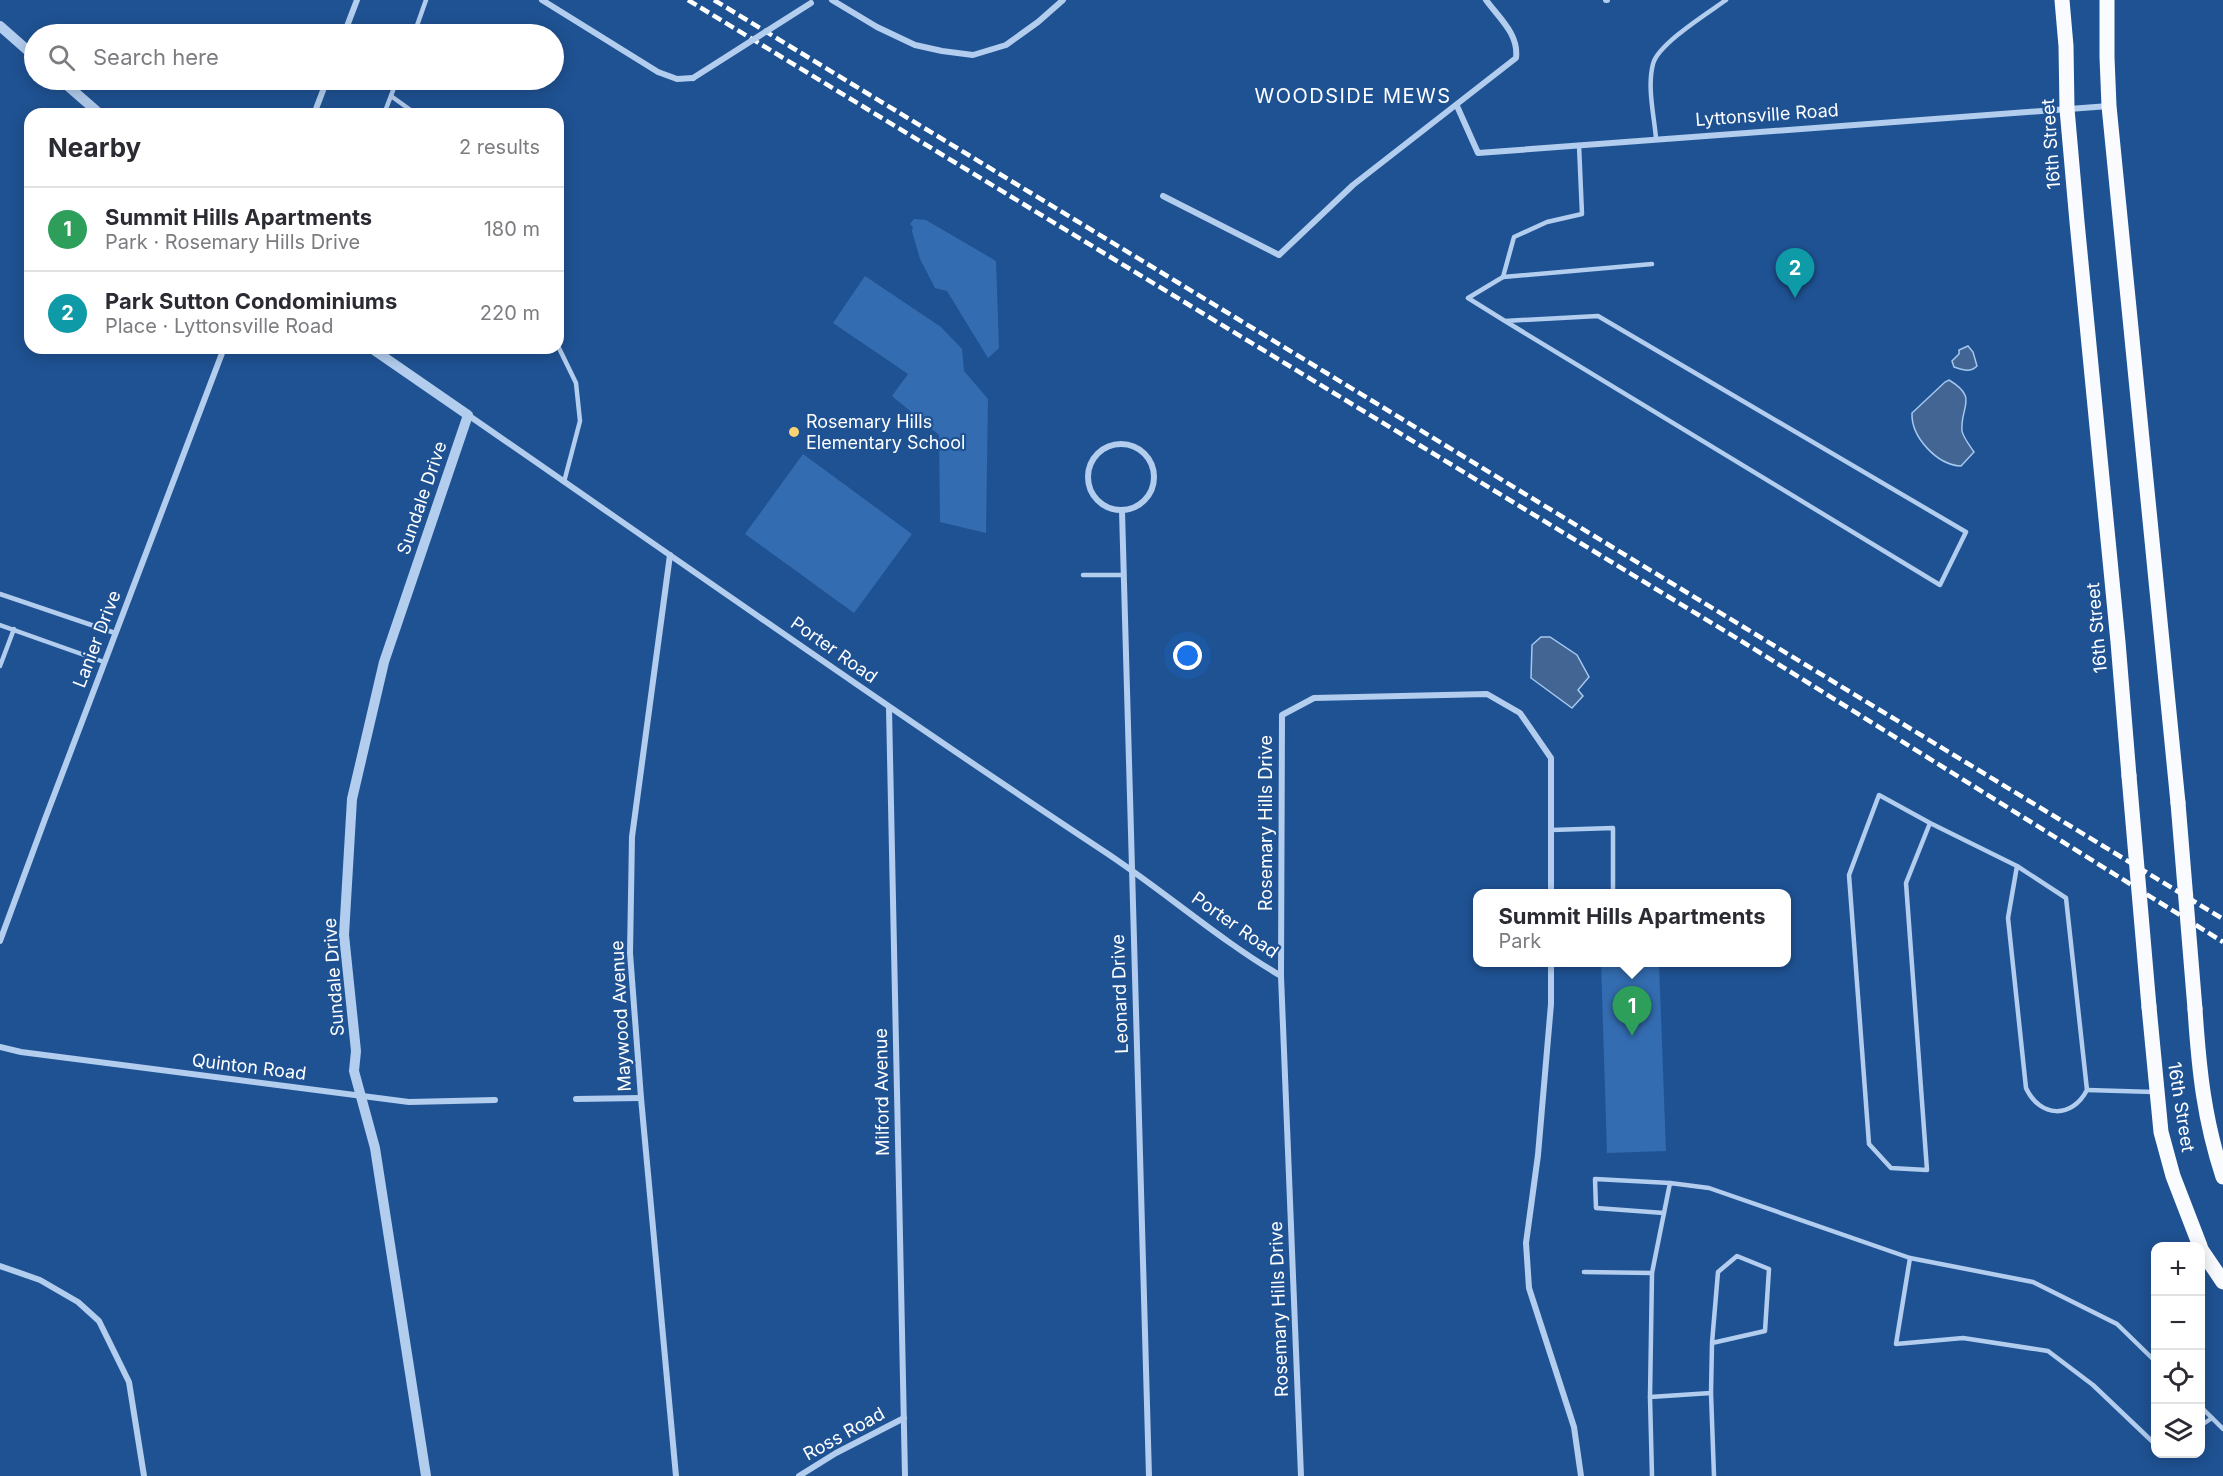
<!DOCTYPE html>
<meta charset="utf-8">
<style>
:root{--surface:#fff;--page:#f2f2f3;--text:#2b2b33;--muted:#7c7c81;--line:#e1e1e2;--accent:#89774f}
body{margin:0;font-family:Inter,sans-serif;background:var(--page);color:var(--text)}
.controls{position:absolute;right:18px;bottom:18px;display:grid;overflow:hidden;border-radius:12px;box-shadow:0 3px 15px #0003}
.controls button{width:54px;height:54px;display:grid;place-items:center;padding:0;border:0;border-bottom:2px solid var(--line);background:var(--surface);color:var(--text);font:30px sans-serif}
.you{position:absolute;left:1188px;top:656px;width:21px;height:21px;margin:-15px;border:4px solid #fff;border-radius:50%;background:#1a73e8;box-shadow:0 0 0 9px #1a73e833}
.badge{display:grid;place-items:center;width:39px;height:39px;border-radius:50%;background:var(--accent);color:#fff;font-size:20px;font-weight:700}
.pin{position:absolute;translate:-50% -50px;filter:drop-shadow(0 2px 3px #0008)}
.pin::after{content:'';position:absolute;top:32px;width:21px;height:18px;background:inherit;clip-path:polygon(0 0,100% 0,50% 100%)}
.popup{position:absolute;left:1473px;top:889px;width:318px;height:78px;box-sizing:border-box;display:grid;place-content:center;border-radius:12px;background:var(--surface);filter:drop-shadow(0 2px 4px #0005);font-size:20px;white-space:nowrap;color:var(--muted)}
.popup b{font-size:22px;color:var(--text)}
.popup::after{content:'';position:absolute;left:50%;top:100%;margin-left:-12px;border:12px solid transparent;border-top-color:var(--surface)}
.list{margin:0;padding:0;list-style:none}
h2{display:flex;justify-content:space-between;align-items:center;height:78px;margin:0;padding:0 24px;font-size:26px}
h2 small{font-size:20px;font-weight:400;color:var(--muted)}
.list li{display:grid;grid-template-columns:39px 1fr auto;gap:18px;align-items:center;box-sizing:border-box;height:84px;padding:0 24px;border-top:2px solid var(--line)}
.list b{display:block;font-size:22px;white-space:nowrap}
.list p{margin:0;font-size:20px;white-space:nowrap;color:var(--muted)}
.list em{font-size:20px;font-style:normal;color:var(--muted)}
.icon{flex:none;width:33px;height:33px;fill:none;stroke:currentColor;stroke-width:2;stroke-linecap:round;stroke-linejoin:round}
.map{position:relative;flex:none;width:2223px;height:1476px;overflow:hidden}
.search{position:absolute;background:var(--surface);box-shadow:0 3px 15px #0003;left:24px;top:24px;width:540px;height:66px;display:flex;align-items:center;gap:15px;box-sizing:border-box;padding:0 21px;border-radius:33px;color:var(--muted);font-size:22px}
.panel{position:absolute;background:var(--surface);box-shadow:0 3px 15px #0003;left:24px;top:108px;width:540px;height:246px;border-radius:18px}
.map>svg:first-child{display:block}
</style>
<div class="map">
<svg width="2223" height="1476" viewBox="0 0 2223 1476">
<rect width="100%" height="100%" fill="#1f5293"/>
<!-- green -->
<g fill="#336cb0">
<path d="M 914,219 L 926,220 L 996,261 L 999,348 L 988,358 L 947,291 L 935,288 L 920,259 L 912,231 L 913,227 L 910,224 Z"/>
<path d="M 865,276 L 941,327 L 962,349 L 964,371 L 988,399 L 986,533 L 940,522 L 939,435 L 892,396 L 908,374 L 833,323 Z"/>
<path d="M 803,454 L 912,534 L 854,613 L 745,534 Z"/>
<path d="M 1601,963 L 1659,963 L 1666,1151 L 1607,1153 Z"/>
</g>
<!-- water -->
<g fill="#426594" stroke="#a5c8ef" stroke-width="1.5">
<path d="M 1968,346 L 1973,352 L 1977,366 C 1970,373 1963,370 1954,367 L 1952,361 L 1959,354 L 1959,350 Z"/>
<path d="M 1949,380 C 1979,398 1960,406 1962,431 C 1963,437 1970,446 1974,452 L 1961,466 C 1937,465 1911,437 1912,413 L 1945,382 Z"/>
<path d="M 1541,637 L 1550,637 L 1577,655 L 1589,677 L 1578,690 L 1583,696 L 1572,708 L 1531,678 L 1532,645 Z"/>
</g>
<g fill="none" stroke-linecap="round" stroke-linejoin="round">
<!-- service -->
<g stroke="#b2cdee" stroke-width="4.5">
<path d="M 414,34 L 426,0"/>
<path d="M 391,96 L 416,114"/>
<path d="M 384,114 L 397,80"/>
<path d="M 1656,138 C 1654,115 1647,87 1653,64 C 1658,44 1708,13 1726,0"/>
<path d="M 1503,277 L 1652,264"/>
<path d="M 1505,321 L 1598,316 L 1966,532 L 1940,585 L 1505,321 L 1468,298 L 1503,277 L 1514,237 L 1547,222 L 1582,214 L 1579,145"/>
<path d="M 558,346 L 576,383 L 580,421 L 564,482"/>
<path d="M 1083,575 L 1124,575"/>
<path d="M 0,594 L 115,633"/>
<path d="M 0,625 L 104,662"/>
<path d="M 0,666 L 14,629"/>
<path d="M 1930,823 L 1906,883 L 1927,1170 L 1891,1168 L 1869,1144 L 1849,875 L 1879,795 L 1930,823 L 2017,866 L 2066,898 L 2087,1090 C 2072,1119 2040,1118 2026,1088 L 2008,918 L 2017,866"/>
<path d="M 1551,830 L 1613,828 L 1613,894"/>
<path d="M 2087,1090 L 2154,1092"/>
<path d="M 1664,1213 L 1596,1208 L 1595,1179 L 1670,1183"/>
<path d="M 1910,1258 L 1896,1344 L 1963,1338 L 2048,1351 L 2093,1385 L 2156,1445"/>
<path d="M 1584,1272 L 1652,1273"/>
<path d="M 1712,1343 L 1765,1331 L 1769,1269 L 1737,1256 L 1718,1272 L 1712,1343 L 1711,1393 L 1714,1476"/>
<path d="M 1650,1397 L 1711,1393"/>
<path d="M 2200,1406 L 2223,1429"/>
<path d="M 2200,1426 L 2212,1418"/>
<path d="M 1652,1476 L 1650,1397 L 1652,1273 L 1670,1183 L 1709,1188 L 1910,1258 L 2033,1282 L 2117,1324 L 2156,1362"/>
</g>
<!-- minor -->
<g stroke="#b2cdee" stroke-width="6">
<path d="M 542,0 L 658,72 L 677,79 L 693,78"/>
<path d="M 832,0 L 877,27 L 915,45 L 942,51 L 973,55 L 1006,45 L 1038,22 L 1063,0"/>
<path d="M 1606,0 L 1607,0"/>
<path d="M 344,34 L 357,0"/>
<path d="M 1457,106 L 1478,153 L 2109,106"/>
<path d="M 314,114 L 327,80"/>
<path d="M 1163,196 L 1279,255 L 1353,185 L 1516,58 C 1519,34 1499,18 1486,0"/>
<path d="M 468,415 C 679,561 889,709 1102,850 C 1163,890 1218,939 1281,976"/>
<circle cx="1121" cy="477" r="33"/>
<path d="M 1122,511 L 1149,1476"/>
<path d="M 670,555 L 632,837 L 630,953 L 641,1098 L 676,1476"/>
<path d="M 889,708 L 905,1476"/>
<path d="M 0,941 L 45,819 L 224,348"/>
<path d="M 1551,962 L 1551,1004 L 1538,1155 L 1526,1243 L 1529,1288 L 1574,1427 L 1581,1476"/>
<path d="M 0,1047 L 21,1052 L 409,1102 L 495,1100"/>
<path d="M 576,1099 L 641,1098"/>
<path d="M 0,1266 L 40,1280 L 78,1302 L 99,1321 L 129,1382 L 144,1476"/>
<path d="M 799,1476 L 836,1453 L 904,1418"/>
<path d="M 1301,1476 L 1281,976 L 1282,715 L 1314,698 L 1487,694 L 1520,713 L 1551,758 L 1551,894"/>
</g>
<!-- tertiary -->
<g stroke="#b2cdee" stroke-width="10">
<path d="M 0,26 L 34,56"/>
<path d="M 61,80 L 100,114"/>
<path d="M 371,348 L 468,415 L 384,662 L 352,799 L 344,935 L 356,1051 L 354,1071 L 375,1148 L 426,1476"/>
</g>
<!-- primary -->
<g stroke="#f9fbff" stroke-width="15">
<path d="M 2062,0 L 2066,46 L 2067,109 L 2077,222 L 2118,642 L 2129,776"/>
<path d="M 2107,0 L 2107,57 L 2109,106 L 2178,803"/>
<path d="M 2149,1007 L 2161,1132 L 2173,1176 L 2200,1246"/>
<path d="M 2195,1009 C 2199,1070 2204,1119 2223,1177"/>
<path d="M 2200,1248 L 2223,1282"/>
</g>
<!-- rail -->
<g stroke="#fff" stroke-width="4.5" stroke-dasharray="10 4.5" stroke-linecap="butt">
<path d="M 688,0 L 1738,639 L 2223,942"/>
<path d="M 714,0 L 2223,919"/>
</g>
<!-- minor-bridge -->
<path stroke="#b2cdee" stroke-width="6" d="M 693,78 L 811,3"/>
<!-- primary-bridge -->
<g stroke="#f9fbff" stroke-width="15">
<path d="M 2129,776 L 2149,1007"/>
<path d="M 2178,803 L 2195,1009"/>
</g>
</g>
<!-- markers -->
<circle fill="#fbd372" stroke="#1f5293" stroke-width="2" cx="794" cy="432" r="6"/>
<g text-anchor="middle" stroke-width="4.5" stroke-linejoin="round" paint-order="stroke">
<!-- street labels -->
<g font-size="18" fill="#fff" stroke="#1f5293">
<text transform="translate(1767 115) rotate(-4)" y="6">Lyttonsville Road</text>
<text transform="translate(2051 144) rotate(-94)" y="6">16th Street</text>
<text transform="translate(422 498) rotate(-71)" y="6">Sundale Drive</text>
<text transform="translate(2097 628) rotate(-95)" y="6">16th Street</text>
<text transform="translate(97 639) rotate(-69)" y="6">Lanier Drive</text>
<text transform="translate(834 650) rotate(35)" y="6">Porter Road</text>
<text transform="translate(1266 823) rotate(-90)" y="6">Rosemary Hills Drive</text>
<text transform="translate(1235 925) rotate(35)" y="6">Porter Road</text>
<text transform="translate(334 977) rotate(-94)" y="6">Sundale Drive</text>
<text transform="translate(1120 994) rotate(-92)" y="6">Leonard Drive</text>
<text transform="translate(621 1016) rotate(-93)" y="6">Maywood Avenue</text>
<text transform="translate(249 1067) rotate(7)" y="6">Quinton Road</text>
<text transform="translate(882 1092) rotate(-91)" y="6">Milford Avenue</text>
<text transform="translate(2181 1107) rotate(81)" y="6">16th Street</text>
<text transform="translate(1279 1309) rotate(-92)" y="6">Rosemary Hills Drive</text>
<text transform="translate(844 1434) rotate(-29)" y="6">Ross Road</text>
</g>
<!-- poi labels -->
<g font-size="18" fill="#fff" stroke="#1f5293" text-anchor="start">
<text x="806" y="428">Rosemary Hills<tspan x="806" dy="21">Elementary School</tspan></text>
</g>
<!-- neighbourhood labels -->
<g font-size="20" letter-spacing="1.5" fill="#fff" stroke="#1f5293">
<text x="1353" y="103">WOODSIDE MEWS</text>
</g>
</g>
</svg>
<div class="controls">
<button>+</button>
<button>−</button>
<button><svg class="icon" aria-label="locate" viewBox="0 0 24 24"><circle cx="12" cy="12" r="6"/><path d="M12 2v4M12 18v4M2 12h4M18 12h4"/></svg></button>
<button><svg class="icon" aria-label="layers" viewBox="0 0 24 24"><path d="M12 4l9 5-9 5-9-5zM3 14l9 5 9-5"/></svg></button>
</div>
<div class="you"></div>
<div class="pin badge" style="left:1632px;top:1036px;background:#2e9e5b">1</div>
<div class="popup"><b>Summit Hills Apartments</b>Park</div>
<div class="pin badge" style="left:1795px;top:298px;background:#0f9aa8">2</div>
<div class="search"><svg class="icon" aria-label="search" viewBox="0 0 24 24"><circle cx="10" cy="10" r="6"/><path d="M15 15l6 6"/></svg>Search here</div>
<section class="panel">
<h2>Nearby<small>2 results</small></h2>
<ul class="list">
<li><span class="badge" style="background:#2e9e5b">1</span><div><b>Summit Hills Apartments</b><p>Park · Rosemary Hills Drive</p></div><em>180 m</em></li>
<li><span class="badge" style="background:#0f9aa8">2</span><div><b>Park Sutton Condominiums</b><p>Place · Lyttonsville Road</p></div><em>220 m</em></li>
</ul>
</section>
</div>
